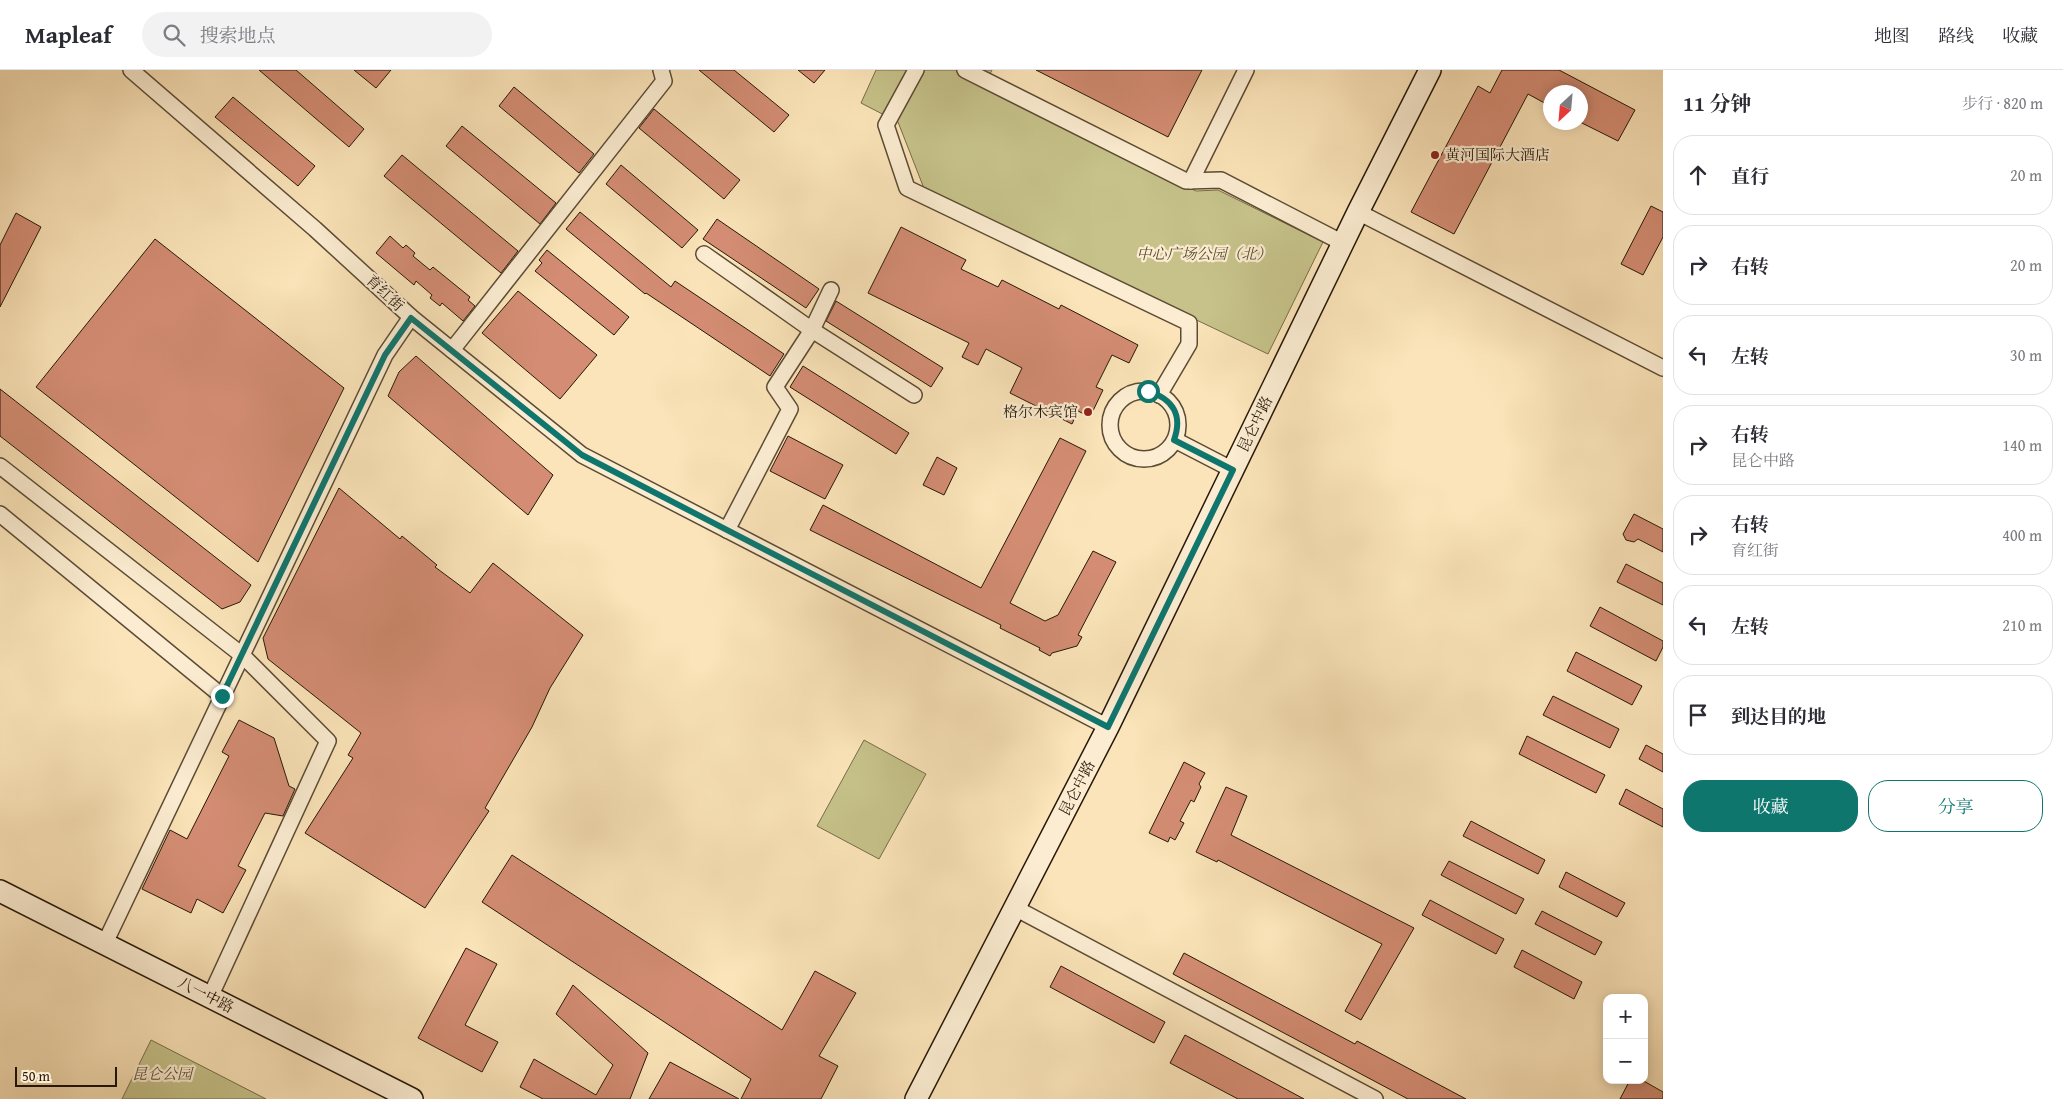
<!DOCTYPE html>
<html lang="zh">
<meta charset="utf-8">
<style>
:root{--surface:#fff;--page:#f2f2f3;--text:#2b2b33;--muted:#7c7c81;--line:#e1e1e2;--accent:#0f766e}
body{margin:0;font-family:"Gentium Book Plus","Noto Serif SC",serif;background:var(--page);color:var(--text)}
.controls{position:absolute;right:15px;bottom:15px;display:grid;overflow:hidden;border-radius:10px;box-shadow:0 2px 12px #0003}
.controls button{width:45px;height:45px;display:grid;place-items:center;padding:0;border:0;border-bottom:1px solid var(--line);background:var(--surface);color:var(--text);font:25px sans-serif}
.compass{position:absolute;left:1543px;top:15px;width:45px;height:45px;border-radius:50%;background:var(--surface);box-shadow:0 2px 12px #0003;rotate:206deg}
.scale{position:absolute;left:15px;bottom:12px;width:102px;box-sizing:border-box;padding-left:5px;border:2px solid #271808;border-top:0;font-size:14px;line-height:18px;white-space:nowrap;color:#271808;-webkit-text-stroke:4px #fcedd2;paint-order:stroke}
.stop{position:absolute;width:15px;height:15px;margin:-11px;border:4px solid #0f766e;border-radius:50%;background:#fff}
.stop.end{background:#0f766e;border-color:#fff;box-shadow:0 1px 5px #0008}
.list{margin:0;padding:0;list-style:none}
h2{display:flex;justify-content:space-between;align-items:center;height:65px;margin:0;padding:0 20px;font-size:21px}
h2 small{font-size:16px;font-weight:400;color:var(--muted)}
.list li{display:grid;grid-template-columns:32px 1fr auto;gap:15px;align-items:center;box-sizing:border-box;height:80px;margin:0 10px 10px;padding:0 10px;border:1px solid var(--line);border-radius:20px}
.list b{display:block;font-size:19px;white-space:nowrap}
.list p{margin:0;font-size:16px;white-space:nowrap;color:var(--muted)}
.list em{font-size:16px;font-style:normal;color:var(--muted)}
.actions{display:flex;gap:10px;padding:15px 20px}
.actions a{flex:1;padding:11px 0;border:1px solid var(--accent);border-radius:20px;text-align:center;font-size:18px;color:var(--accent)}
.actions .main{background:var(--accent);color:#fff}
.icon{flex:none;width:28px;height:28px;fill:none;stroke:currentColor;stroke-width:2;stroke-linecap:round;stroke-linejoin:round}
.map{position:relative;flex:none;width:1663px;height:1029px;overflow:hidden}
header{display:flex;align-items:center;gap:30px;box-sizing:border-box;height:70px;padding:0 25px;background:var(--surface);border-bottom:1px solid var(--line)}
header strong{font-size:24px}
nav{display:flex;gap:28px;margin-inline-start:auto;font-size:18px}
.search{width:350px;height:45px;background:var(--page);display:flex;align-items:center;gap:12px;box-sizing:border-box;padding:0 18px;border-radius:28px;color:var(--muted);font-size:19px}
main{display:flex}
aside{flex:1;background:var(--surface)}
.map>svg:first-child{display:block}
</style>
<header>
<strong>Mapleaf</strong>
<div class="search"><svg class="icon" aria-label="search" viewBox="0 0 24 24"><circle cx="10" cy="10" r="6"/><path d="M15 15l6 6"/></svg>搜索地点</div>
<nav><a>地图</a><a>路线</a><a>收藏</a></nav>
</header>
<main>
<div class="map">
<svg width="1663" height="1029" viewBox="0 0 1663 1029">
<rect width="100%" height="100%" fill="#fbe4b9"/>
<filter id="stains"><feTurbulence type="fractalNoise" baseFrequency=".004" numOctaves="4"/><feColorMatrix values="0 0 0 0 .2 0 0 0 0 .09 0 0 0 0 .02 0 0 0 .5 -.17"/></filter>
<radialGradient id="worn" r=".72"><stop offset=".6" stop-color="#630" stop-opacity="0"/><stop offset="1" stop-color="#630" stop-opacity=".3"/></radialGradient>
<!-- green -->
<g fill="#c6c28a" stroke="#766d49">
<path d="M 876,0 L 992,0 L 983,18 L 1196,121 L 1218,120 L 1323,172 L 1268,284 L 925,121 L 898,52 L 861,33 Z"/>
<path d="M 864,670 L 926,704 L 879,789 L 817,756 Z"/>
<path d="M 151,970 L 266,1029 L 122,1029 Z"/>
</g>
<!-- building -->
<g fill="#d48d74" stroke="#271808">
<path d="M 259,0 L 296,0 L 364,59 L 349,77 Z"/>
<path d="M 354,0 L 391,0 L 376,18 Z"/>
<path d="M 699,0 L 734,0 L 789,45 L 774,62 Z"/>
<path d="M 798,0 L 825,0 L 814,13 Z"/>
<path d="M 1036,0 L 1202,0 L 1168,67 Z"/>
<path d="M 1502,0 L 1559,0 L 1635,40 L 1618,71 L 1580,52 L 1580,22 L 1550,22 L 1550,36 L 1528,24 L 1454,164 L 1411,142 L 1478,16 L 1490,23 Z"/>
<path d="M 514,17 L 594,84 L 579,103 L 499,36 Z"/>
<path d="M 233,27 L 315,96 L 298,116 L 215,47 Z"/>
<path d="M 654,39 L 740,110 L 724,129 L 639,58 Z"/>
<path d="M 462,56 L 556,133 L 540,154 L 446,76 Z"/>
<path d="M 402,85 L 518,181 L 501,203 L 384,106 Z"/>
<path d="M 621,95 L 698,160 L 682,178 L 606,114 Z"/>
<path d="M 1651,136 L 1663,142 L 1663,167 L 1643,205 L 1621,194 Z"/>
<path d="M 580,142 L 671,217 L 675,211 L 784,284 L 770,306 L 646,223 L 645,224 L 566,159 Z"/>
<path d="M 16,143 L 41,157 L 0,237 L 0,175 Z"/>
<path d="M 717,149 L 819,219 L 806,238 L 703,169 Z"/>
<path d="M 901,157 L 966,190 L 961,199 L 998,217 L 1002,210 L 1059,239 L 1061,235 L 1138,275 L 1129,293 L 1112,285 L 1096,317 L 1103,320 L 1090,347 L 1078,341 L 1072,354 L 1010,323 L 1022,298 L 986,279 L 978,295 L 962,287 L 969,273 L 868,223 Z"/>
<path d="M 390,166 L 403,178 L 406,175 L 415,183 L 413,186 L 430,200 L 433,197 L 470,227 L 468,230 L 475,236 L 463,251 L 442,233 L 440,236 L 430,228 L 432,225 L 416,211 L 414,215 L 376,183 Z"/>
<path d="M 155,169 L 344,318 L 258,492 L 36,317 Z"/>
<path d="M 547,180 L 629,247 L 614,265 L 535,201 L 542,193 L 539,190 Z"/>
<path d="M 518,221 L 597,285 L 560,329 L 482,263 Z"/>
<path d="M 836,231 L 943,298 L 931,317 L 826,251 Z"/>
<path d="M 416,286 L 553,405 L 528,445 L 388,326 L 399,302 Z"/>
<path d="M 803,296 L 909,363 L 896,384 L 790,317 Z"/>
<path d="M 0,319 L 251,515 L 240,532 L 222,539 L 0,366 Z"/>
<path d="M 788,366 L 843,395 L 825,429 L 770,401 Z"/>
<path d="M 1060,368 L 1086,381 L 1010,533 L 1045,551 L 1058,545 L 1093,481 L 1116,492 L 1078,565 L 1082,567 L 1077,576 L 1052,583 L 1050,586 L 1039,580 L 1040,578 L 1000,558 L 1001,555 L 810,460 L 823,435 L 981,518 Z"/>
<path d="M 937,387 L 957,398 L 944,425 L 923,415 Z"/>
<path d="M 339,418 L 400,469 L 402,466 L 437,495 L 435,497 L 470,523 L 493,493 L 583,565 L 550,618 L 532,657 L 485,738 L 489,741 L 425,838 L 305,763 L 353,688 L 348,685 L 361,663 L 268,589 L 263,568 Z"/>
<path d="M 1634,444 L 1663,459 L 1663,482 L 1638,469 L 1634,472 L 1626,470 L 1623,464 Z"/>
<path d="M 1626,494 L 1663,513 L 1663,535 L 1617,512 Z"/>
<path d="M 1600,537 L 1663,571 L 1663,577 L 1656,591 L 1590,556 Z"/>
<path d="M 1576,582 L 1642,616 L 1632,635 L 1567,601 Z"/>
<path d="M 1553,626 L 1619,659 L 1610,678 L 1543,645 Z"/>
<path d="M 239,650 L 274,668 L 289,716 L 295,719 L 283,746 L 265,743 L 238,796 L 246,800 L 223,843 L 197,829 L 191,843 L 142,819 L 170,760 L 187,769 L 229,686 L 222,682 Z"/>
<path d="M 1527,666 L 1605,705 L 1596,723 L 1519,684 Z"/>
<path d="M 1646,675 L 1663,684 L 1663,702 L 1639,689 Z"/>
<path d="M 1184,692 L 1205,703 L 1199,714 L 1201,717 L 1194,732 L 1191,730 L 1180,751 L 1184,753 L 1175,770 L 1170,767 L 1168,772 L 1149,763 Z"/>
<path d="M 1226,717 L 1247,726 L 1231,765 L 1414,858 L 1361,950 L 1345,941 L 1382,874 L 1218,790 L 1217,792 L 1196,782 Z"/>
<path d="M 1626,719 L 1663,739 L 1663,757 L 1619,734 Z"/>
<path d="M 1471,751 L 1545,790 L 1538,804 L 1463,766 Z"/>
<path d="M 512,785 L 782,960 L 815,901 L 856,923 L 819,986 L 838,996 L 821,1029 L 741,1029 L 751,1009 L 482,832 Z"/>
<path d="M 1449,791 L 1524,829 L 1516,844 L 1441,805 Z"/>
<path d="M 1566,802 L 1625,833 L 1617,847 L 1559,817 Z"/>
<path d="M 1430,830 L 1504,869 L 1496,884 L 1422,845 Z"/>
<path d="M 1542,841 L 1602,872 L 1595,885 L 1535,854 Z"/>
<path d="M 466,878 L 497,894 L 465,955 L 498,972 L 482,1002 L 418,968 Z"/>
<path d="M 1522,880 L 1582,912 L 1574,929 L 1514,897 Z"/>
<path d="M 1184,883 L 1355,974 L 1357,971 L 1466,1029 L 1408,1029 L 1173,904 Z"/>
<path d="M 1061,896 L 1165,952 L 1154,973 L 1050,917 Z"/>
<path d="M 573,915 L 648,983 L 630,1029 L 543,1029 L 520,1017 L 534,989 L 596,1025 L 613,995 L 556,944 Z"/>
<path d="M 1185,965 L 1304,1029 L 1238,1029 L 1170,993 Z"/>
<path d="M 670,992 L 739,1029 L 649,1029 Z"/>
<path d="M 1630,1010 L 1642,1010 L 1663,1022 L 1663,1029 L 1620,1029 Z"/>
</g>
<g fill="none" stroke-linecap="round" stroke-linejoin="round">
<!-- street casing -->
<g stroke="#5c4b34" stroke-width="18">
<g id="street">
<path d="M 131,0 L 315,159 L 411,247 L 582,385 L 1108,657"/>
<path d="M 916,0 L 886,55 L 907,118 L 1189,253 L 1189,274 L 1159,325"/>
<path d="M 965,0 L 1186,111 L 1221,110 L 1343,173"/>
<path d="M 1191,111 L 1246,0"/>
<path d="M 1358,142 L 1663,298"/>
<path d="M 704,184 L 812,260 L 914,325"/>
<path d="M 452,280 L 664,11 L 661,0"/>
<circle cx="1144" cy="355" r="34"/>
<path d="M 1175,370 L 1233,400"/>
<path d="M 0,396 L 242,585 L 328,671 L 210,927"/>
<path d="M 0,444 L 222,626"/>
<path d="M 727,460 L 790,339 L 775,317 L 812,260 L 831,220"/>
<path d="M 1015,838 L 1375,1029"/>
<path d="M 105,873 L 385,285 L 411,247"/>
</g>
</g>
<!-- secondary casing -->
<g stroke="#271808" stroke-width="24">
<g id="secondary">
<path d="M 0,821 L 412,1029"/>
<path d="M 916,1029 L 1108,657 L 1358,142 L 1430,0"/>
</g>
</g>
<!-- street -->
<use href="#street" stroke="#fcedd2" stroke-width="15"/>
<!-- secondary -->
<use href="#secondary" stroke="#fcedd2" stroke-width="21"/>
</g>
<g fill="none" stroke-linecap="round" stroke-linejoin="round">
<!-- route -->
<path stroke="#0f766e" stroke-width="6" d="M 222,626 L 385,285 L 411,248 L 582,385 L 1108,657 L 1233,400 L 1174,370 C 1183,345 1173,329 1148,321"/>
</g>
<!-- markers -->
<g fill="#8f2418" stroke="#fcedd2" stroke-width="2">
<circle cx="1435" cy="85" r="5"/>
<circle cx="1088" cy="342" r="5"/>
</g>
<g text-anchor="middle" stroke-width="4.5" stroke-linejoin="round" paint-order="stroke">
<!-- poi labels -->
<g font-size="15" fill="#271808" stroke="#fcedd2" text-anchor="start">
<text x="1445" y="90">黄河国际大酒店</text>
<text x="1078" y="347" text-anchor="end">格尔木宾馆</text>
</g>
<!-- park labels -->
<g font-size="15" font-style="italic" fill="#574b2f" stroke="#fcedd2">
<text x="1204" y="189">中心广场公园（北）</text>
<text x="162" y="1009">昆仑公园</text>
</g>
<!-- street labels -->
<g font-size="15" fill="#271808" stroke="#fcedd2">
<text transform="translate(385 223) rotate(43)" y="5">育红街</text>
<text transform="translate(1255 354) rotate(-64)" y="5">昆仑中路</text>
<text transform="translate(1077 718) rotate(-63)" y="5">昆仑中路</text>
<text transform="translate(206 925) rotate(27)" y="5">八一中路</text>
</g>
</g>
<rect width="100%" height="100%" filter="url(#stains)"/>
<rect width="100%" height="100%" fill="url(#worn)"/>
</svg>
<div class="controls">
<button>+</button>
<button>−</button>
</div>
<svg class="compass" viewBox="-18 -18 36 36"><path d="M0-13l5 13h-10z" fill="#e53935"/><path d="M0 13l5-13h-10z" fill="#7c7c81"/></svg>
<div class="scale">50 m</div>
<div class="stop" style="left:1148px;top:321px"></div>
<div class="stop end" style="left:222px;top:626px"></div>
</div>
<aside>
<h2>11 分钟<small>步行 · 820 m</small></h2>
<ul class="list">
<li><svg class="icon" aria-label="ahead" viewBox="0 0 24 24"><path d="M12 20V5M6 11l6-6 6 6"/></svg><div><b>直行</b></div><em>20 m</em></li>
<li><svg class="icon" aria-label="right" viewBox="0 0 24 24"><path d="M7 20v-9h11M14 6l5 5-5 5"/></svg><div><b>右转</b></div><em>20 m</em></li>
<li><svg class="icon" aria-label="left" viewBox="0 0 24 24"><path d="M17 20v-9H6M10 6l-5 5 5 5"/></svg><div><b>左转</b></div><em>30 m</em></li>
<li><svg class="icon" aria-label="right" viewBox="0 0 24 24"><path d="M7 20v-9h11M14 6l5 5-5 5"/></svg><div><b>右转</b><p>昆仑中路</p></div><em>140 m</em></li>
<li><svg class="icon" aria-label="right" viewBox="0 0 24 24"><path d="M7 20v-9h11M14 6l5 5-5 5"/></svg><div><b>右转</b><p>育红街</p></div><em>400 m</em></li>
<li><svg class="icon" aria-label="left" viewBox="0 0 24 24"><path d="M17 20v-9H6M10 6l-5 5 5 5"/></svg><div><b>左转</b></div><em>210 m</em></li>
<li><svg class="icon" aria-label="arrive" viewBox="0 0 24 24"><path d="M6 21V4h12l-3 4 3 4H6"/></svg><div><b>到达目的地</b></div></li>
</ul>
<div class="actions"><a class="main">收藏</a><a>分享</a></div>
</aside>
</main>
